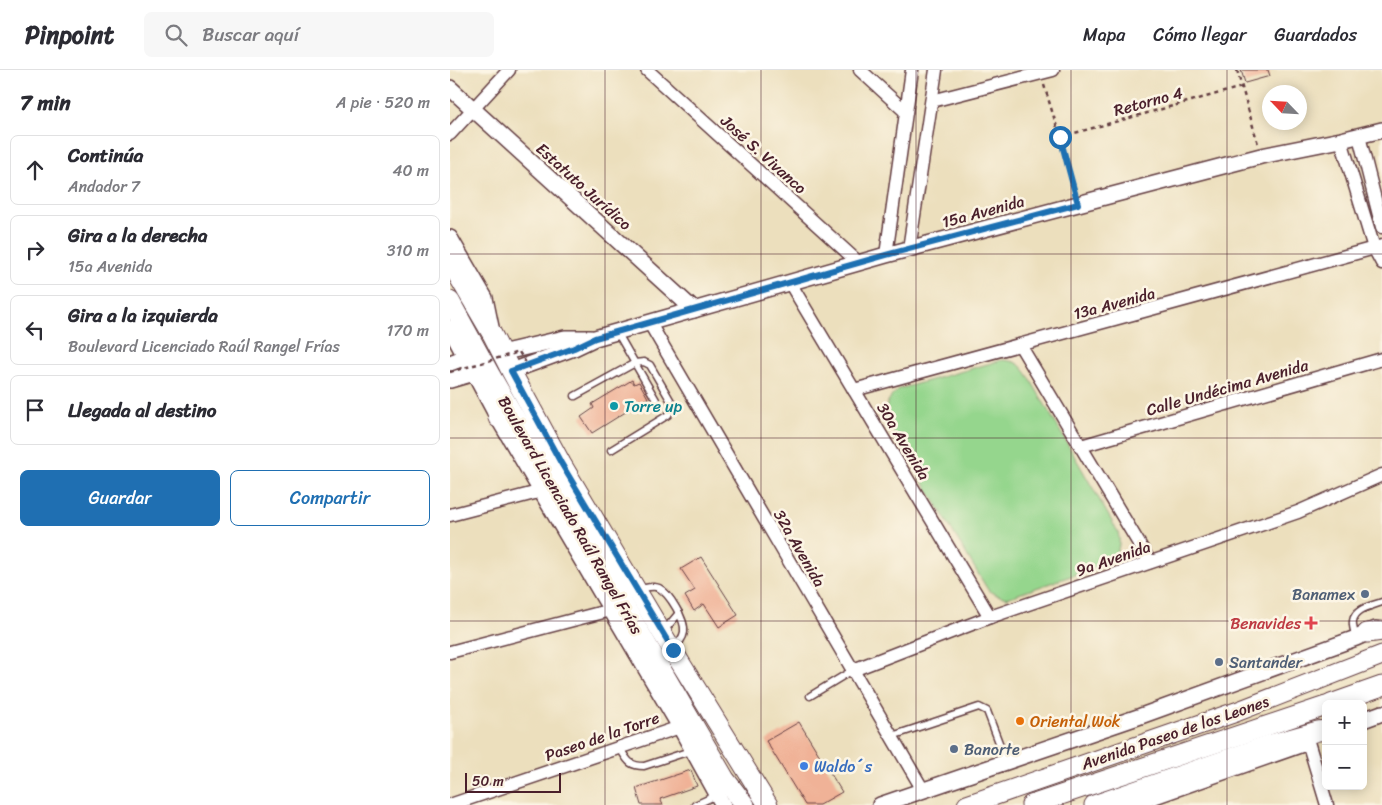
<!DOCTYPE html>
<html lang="es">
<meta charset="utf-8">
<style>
:root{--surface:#fff;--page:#f7f7f7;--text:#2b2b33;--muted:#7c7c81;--line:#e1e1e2;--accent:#1f6fb2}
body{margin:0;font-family:Sriracha,sans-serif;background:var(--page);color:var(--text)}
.controls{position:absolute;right:15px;bottom:15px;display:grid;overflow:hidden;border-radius:8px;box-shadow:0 2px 12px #0003}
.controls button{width:45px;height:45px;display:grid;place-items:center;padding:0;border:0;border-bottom:1px solid var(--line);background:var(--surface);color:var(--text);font:25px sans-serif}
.compass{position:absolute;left:812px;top:15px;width:45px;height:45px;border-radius:50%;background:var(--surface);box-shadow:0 2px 12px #0003;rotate:295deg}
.scale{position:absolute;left:15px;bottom:12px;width:96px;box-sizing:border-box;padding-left:5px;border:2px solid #4a1f2b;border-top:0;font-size:14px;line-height:18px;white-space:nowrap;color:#4a1f2b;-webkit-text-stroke:4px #fcf5e5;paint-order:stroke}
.stop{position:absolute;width:15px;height:15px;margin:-11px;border:4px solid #1f6fb2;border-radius:50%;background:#fff}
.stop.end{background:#1f6fb2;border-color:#fff;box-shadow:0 1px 5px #0008}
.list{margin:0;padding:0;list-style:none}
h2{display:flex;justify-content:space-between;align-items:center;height:65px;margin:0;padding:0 20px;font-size:21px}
h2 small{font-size:16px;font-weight:400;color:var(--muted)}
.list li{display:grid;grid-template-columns:32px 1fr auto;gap:15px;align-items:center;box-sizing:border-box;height:70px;margin:0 10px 10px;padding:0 10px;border:1px solid var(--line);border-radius:8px}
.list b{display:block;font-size:19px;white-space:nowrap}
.list p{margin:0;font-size:16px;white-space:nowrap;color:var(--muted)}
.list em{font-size:16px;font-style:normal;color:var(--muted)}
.actions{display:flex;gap:10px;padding:15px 20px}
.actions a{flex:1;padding:11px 0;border:1px solid var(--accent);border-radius:8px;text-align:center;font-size:18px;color:var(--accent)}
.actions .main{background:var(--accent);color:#fff}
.icon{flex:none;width:28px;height:28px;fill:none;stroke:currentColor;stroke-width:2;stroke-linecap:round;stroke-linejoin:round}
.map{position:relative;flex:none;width:932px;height:735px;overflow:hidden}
header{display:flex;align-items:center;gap:30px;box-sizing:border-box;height:70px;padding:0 25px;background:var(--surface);border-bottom:1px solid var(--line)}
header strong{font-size:24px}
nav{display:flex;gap:28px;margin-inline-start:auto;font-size:18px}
.search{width:350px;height:45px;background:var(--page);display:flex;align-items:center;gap:12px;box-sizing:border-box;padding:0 18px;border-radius:8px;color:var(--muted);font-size:19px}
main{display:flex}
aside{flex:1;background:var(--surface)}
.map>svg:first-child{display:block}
</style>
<header>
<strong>Pinpoint</strong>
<div class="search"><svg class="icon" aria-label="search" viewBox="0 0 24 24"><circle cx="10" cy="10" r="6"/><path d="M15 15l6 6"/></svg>Buscar aquí</div>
<nav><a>Mapa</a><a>Cómo llegar</a><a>Guardados</a></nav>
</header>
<main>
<aside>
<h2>7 min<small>A pie · 520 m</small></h2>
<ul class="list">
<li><svg class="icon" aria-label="ahead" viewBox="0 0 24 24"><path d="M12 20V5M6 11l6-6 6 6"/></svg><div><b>Continúa</b><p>Andador 7</p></div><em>40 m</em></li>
<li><svg class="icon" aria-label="right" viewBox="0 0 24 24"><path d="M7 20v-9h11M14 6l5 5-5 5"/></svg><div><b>Gira a la derecha</b><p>15a Avenida</p></div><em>310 m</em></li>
<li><svg class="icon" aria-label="left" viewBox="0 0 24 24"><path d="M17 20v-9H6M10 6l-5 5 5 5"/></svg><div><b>Gira a la izquierda</b><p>Boulevard Licenciado Raúl Rangel Frías</p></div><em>170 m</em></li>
<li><svg class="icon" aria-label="arrive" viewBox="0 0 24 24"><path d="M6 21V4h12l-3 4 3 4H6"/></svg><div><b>Llegada al destino</b></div></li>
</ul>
<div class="actions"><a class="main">Guardar</a><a>Compartir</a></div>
</aside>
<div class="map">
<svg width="932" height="735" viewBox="0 0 932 735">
<rect width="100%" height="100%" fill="#fcf5e5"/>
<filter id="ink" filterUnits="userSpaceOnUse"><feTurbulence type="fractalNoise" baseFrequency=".02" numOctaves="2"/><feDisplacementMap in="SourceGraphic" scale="10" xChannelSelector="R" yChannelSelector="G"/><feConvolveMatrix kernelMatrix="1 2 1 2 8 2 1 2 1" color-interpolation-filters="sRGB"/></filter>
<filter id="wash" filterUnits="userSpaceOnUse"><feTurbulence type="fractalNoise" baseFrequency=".0096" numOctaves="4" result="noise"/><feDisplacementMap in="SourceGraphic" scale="20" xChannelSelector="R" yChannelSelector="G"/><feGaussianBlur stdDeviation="1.12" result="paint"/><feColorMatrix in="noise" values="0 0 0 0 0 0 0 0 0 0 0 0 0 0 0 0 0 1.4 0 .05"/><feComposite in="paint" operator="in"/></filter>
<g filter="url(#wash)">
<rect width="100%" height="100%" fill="#ecdfbd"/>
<!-- green -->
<path fill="#95d68d" stroke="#707a5c" d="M 552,290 C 568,291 571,295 579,307 L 668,462 C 672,479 666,488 650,496 L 557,528 L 547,525 L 538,520 L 437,352 C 435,334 436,331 449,319 Z"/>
<g id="blocks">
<!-- building -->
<g fill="#f0b297">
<path d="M 791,0 L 818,0 L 820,6 L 795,13 Z"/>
<path d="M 182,310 L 184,314 L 189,312 L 198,328 L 142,363 L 131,347 L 144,338 L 142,334 Z"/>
<path d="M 251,487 L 288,545 L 269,557 L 254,534 L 244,541 L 235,526 L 245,520 L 231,499 Z"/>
<path d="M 349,652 L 392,722 L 369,735 L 355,735 L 316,671 Z"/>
<path d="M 241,700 L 247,716 L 210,729 L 213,735 L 191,735 L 186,718 Z"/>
</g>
</g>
</g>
<g filter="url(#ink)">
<use href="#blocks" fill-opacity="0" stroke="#623c41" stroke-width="1"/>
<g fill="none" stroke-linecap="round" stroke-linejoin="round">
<!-- service casing -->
<g stroke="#623c41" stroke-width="9">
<g id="service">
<path d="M 167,262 L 206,330"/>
<path d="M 125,326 L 185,293 L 194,292 L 200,295 L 222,333 L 221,340 L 218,345 L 161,380"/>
<path d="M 190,519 C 196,518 203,515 209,518 C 219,523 236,551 234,562 C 233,569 228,574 223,579"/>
<path d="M 213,562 L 229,543"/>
<path d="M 905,567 C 905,562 902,556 903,551 C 905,538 922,536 932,532"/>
<path d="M 360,626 L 403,600"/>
<path d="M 442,666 L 529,637 L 537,641 L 556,691"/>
<path d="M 169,677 C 177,689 178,696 194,696 L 243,680"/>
<path d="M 245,735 L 267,725"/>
</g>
</g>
<!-- minor casing -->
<g stroke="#623c41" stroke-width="15">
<g id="minor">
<path d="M 197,0 L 409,193"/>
<path d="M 410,0 L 456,42"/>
<path d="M 482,31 L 603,0"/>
<path d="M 0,64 L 59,0"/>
<path d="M 909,66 L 932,157"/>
<path d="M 891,70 L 924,178 L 932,193"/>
<path d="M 459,179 L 486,0"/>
<path d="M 436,185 L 462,0"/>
<path d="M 340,213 L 540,547"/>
<path d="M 199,252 L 473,720"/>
<path d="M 570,275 L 700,492"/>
<path d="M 404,320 L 932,176"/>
<path d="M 631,376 L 932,289"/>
<path d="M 0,445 L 92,421"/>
<path d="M 0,582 L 161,540"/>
<path d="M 403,600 L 540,547 L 848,442 L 932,405"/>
<path d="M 858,672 L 877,735"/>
<path d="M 0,735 L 230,657"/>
</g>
</g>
<!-- tertiary casing -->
<g stroke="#623c41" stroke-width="18">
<g id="tertiary">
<path d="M 0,18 L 244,240"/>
<path d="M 0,168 L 35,228 L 41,257"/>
<path d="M 0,258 L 48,348 L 230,657 L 273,735"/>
<path d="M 51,283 L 115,268 L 141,268"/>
<path d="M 0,293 L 16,287"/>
<path d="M 61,301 L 124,278 L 145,268 L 436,185 L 628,134 L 811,86 L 891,70 L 932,60"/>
<path d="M 0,310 L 24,303"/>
<path d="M 913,650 L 932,643"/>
<path d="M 430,735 L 688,647 L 906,568 L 926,559"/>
<path d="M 679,735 L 850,675"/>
</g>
</g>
<!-- primary casing -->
<g stroke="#623c41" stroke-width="21">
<g id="primary">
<path d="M 0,192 L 42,264 L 61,301 L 111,393 L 212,563 L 318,735"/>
<path d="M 0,231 L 41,306 L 275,709 L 295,735"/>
<path d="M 43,320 L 48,348"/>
<path d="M 917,563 L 932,561"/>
<path d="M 881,634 L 932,616"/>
<path d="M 517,735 L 786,642 L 932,585"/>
<path d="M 581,735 L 876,636"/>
<path d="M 644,735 L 818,675 L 868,661 L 876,660"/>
</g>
</g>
<!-- path -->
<g stroke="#623c41" stroke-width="2.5" stroke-dasharray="4 4" stroke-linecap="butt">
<path d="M 787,0 L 808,74"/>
<path d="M 594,15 L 610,67 L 624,120"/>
<path d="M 610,67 L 792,17"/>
</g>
<!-- service -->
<use href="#service" stroke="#fff" stroke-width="6"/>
<!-- minor -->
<use href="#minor" stroke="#fff" stroke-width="12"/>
<!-- tertiary -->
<use href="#tertiary" stroke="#fff" stroke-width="15"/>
<!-- primary -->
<use href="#primary" stroke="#fff" stroke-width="19"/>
<!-- path-bridge -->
<path stroke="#623c41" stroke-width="2.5" stroke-dasharray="4 4" stroke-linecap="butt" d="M 0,302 L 69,282 L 80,299"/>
</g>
</g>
<g fill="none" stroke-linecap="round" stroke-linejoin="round" filter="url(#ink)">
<!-- route -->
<path stroke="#1f6fb2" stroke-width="6" d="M 223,580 L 111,393 L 61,301 L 124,278 L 145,268 L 436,185 L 628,134 L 610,67"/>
</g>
<!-- grid -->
<path fill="none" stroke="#4a1f2b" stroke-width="1" stroke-opacity="0.55" d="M 155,0 L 155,735M 311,0 L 311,735M 466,0 L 466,735M 621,0 L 621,735M 777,0 L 777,735M 0,184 L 932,184M 0,368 L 932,368M 0,551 L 932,551"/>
<!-- markers -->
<circle fill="#0f9aa8" stroke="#fcf5e5" stroke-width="2" cx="164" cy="336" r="5"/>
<g fill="#5c6f8a" stroke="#fcf5e5" stroke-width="2">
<circle cx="915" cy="524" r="5"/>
<circle cx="769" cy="592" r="5"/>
<circle cx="504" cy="679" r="5"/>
</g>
<path fill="#e0444e" stroke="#fcf5e5" stroke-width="2" d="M858.5 545.5h5v5h5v5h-5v5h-5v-5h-5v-5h5z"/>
<circle fill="#e8710a" stroke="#fcf5e5" stroke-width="2" cx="570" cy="651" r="5"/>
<circle fill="#3f7fe0" stroke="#fcf5e5" stroke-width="2" cx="354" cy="696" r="5"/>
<g text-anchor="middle" stroke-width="5" stroke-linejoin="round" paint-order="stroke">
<!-- street labels -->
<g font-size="16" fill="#4a1f2b" stroke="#fcf5e5">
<text transform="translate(698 31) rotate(-15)" y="6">Retorno 4</text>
<text transform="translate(314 84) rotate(42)" y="6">José S. Vivanco</text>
<text transform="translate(134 116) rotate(42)" y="6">Estatuto Jurídico</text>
<text transform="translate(533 141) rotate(-15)" y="6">15a Avenida</text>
<text transform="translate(664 233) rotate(-15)" y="6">13a Avenida</text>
<text transform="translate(777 317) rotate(-16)" y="6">Calle Undécima Avenida</text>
<text transform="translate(454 371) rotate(59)" y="6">30a Avenida</text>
<text transform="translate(121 445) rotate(60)" y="6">Boulevard Licenciado Raúl Rangel Frías</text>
<text transform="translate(350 478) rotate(60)" y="6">32a Avenida</text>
<text transform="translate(663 488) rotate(-19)" y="6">9a Avenida</text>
<text transform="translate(725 662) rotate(-19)" y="6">Avenida Paseo de los Leones</text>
<text transform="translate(152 666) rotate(-19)" y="6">Paseo de la Torre</text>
</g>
<!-- culture labels -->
<g font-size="16" fill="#0d838f" stroke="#fcf5e5" text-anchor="start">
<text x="174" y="342">Torre up</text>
</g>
<!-- service labels -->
<g font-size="16" fill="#4e5e75" stroke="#fcf5e5" text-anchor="start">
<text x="905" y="530" text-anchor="end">Banamex</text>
<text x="779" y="598">Santander</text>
<text x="514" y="685">Banorte</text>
</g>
<!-- health labels -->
<g font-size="16" fill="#be3a42" stroke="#fcf5e5" text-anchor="end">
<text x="851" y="559">Benavides</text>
</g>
<!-- food labels -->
<g font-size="16" fill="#c56008" stroke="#fcf5e5" text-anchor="start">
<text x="580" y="657">Oriental Wok</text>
</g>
<!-- shop labels -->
<g font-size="16" fill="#366cbe" stroke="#fcf5e5" text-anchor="start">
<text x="364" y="702">Waldo´s</text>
</g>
</g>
</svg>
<div class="controls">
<button>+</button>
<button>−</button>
</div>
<svg class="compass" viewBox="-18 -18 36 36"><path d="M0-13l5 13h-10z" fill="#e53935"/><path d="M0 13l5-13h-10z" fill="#7c7c81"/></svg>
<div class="scale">50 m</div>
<div class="stop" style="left:610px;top:67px"></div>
<div class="stop end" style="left:223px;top:580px"></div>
</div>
</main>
